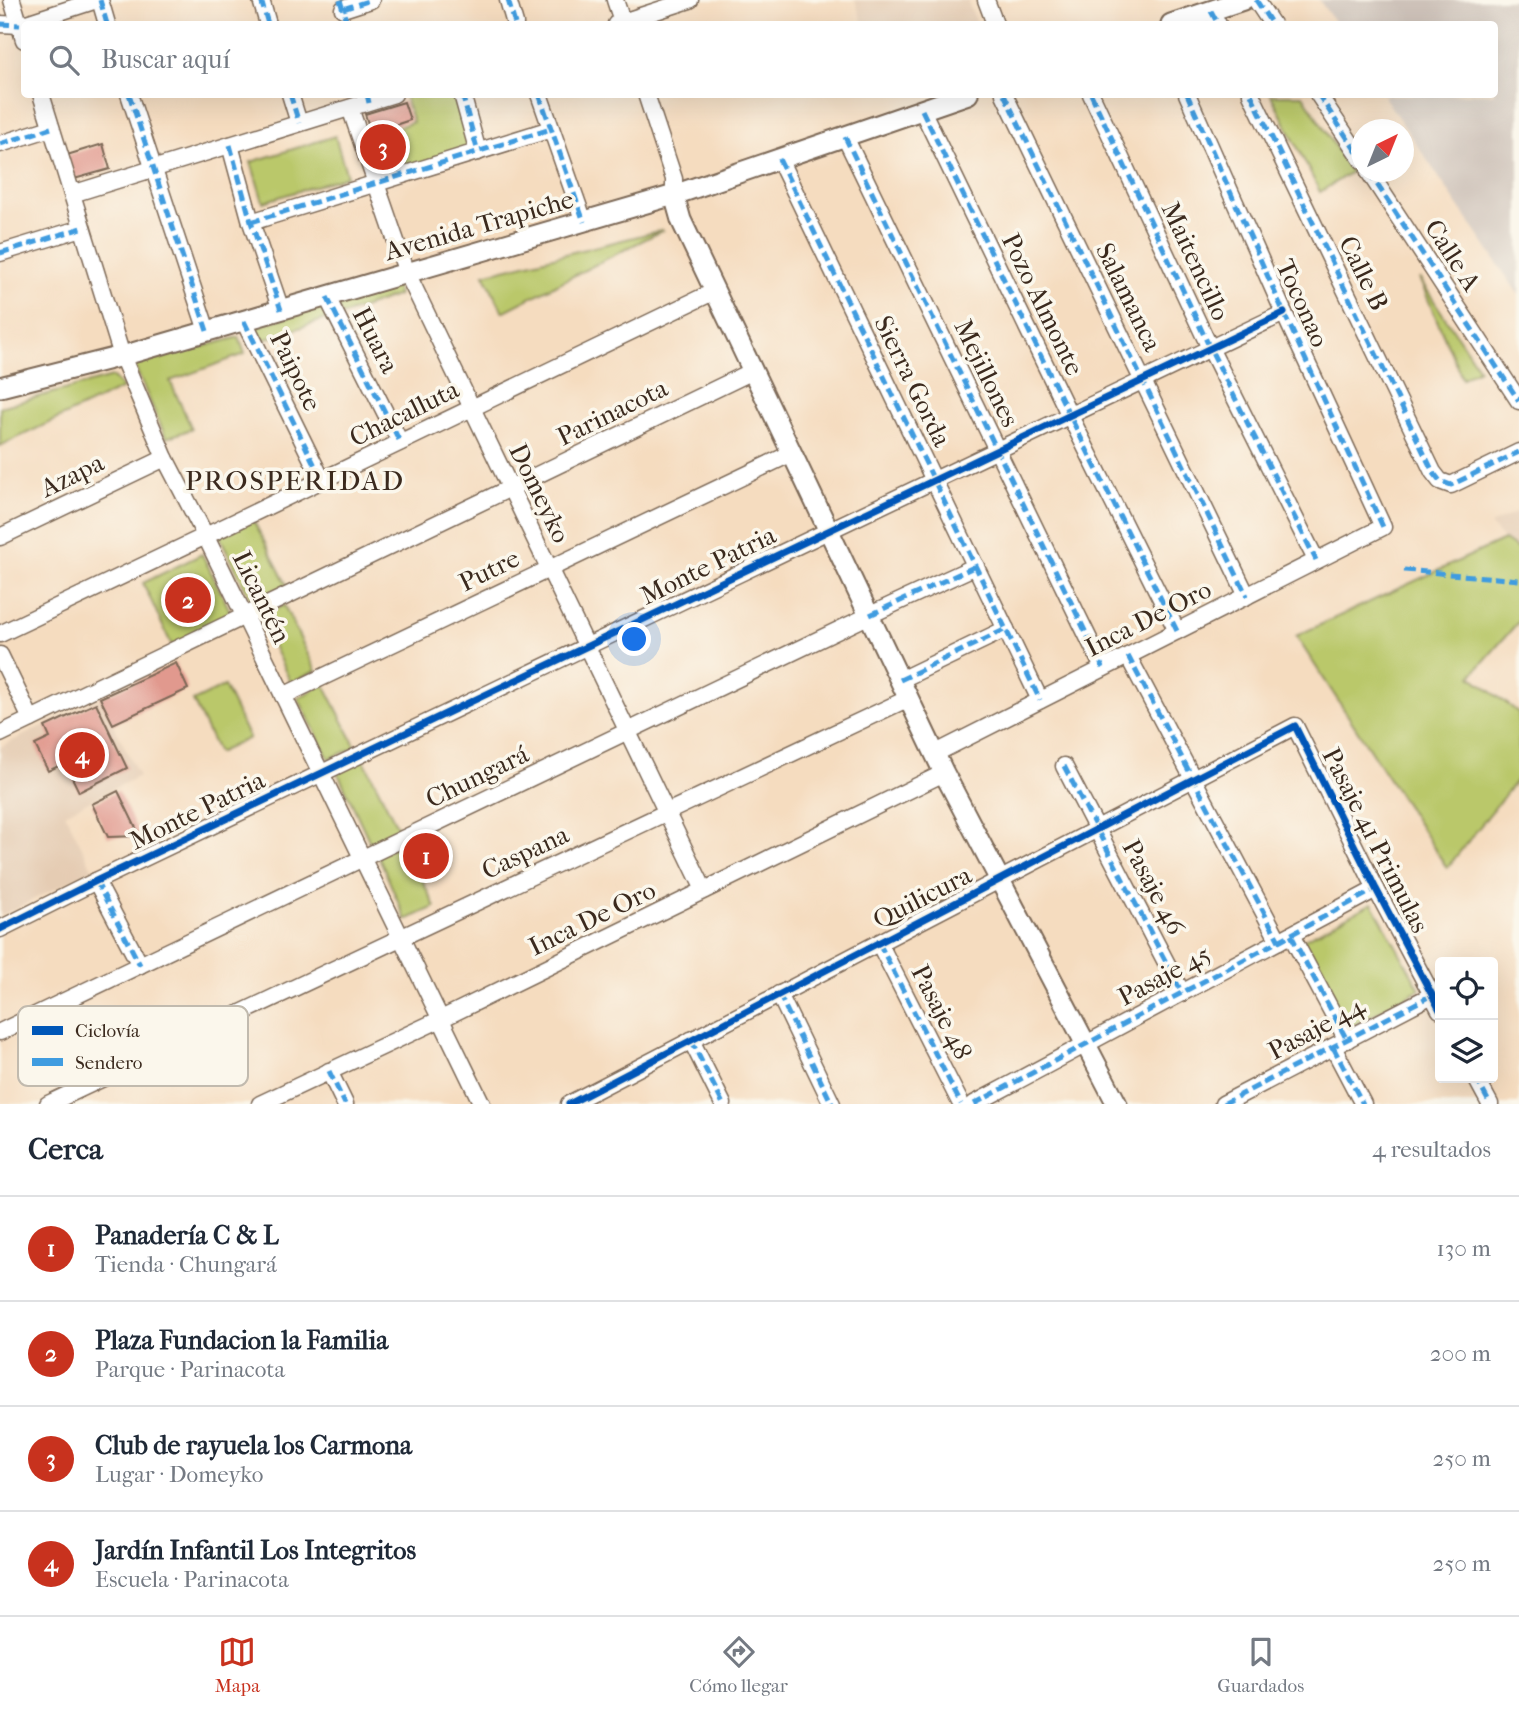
<!DOCTYPE html>
<html lang="es">
<meta charset="utf-8">
<style>
:root{--surface:#fff;--page:#f2f2f3;--text:#1f2937;--muted:#747a83;--line:#e0e1e3;--accent:#c8321e}
body{margin:0;font-family:"IM FELL French Canon",serif;background:var(--page);color:var(--text)}
.controls{position:absolute;right:21px;bottom:21px;display:grid;overflow:hidden;border-radius:7px;box-shadow:0 7px 28px #0002}
.controls button{width:63px;height:63px;display:grid;place-items:center;padding:0;border:0;border-bottom:2px solid var(--line);background:var(--surface);color:var(--text);font:35px sans-serif}
.compass{position:absolute;left:1351px;top:119px;width:63px;height:63px;border-radius:50%;background:var(--surface);box-shadow:0 7px 28px #0002;rotate:43deg}
.you{position:absolute;left:635px;top:640px;width:24px;height:24px;margin:-18px;border:5px solid #fff;border-radius:50%;background:#1a73e8;box-shadow:0 0 0 10px #1a73e833}
.badge{display:grid;place-items:center;width:46px;height:46px;border-radius:50%;background:var(--accent);color:#fff;font-size:23px;font-weight:700}
.pin{position:absolute;translate:-50% -50%;border:4px solid #fff;box-shadow:0 2px 7px #0006}
.list{margin:0;padding:0;list-style:none}
h2{display:flex;justify-content:space-between;align-items:center;height:91px;margin:0;padding:0 28px;font-size:30px}
h2 small{font-size:23px;font-weight:400;color:var(--muted)}
.list li{display:grid;grid-template-columns:46px 1fr auto;gap:21px;align-items:center;box-sizing:border-box;height:105px;padding:0 28px;border-top:2px solid var(--line)}
.list b{display:block;font-size:26px;white-space:nowrap}
.list p{margin:0;font-size:23px;white-space:nowrap;color:var(--muted)}
.list em{font-size:23px;font-style:normal;color:var(--muted)}
.icon{flex:none;width:38px;height:38px;fill:none;stroke:currentColor;stroke-width:2;stroke-linecap:round;stroke-linejoin:round}
.map{position:relative;flex:none;width:1519px;height:1104px;overflow:hidden}
.search{position:absolute;background:var(--surface);box-shadow:0 7px 28px #0002;left:21px;right:21px;top:21px;height:77px;display:flex;align-items:center;gap:18px;box-sizing:border-box;padding:0 24px;border-radius:7px;color:var(--muted);font-size:26px}
.sheet{height:511px;background:var(--surface)}
nav{display:flex;justify-content:space-around;align-items:center;box-sizing:border-box;height:98px;border-top:2px solid var(--line);background:var(--surface);font-size:19px;color:var(--muted)}
nav a{display:grid;justify-items:center;gap:4px}
nav .on{color:var(--accent)}
.map>svg:first-child{display:block}
</style>
<div class="map">
<svg width="1519" height="1104" viewBox="0 0 1519 1104">
<rect width="100%" height="100%" fill="#fbf7ec"/>
<filter id="ink" filterUnits="userSpaceOnUse"><feTurbulence type="fractalNoise" baseFrequency=".0143" numOctaves="2"/><feDisplacementMap in="SourceGraphic" scale="14" xChannelSelector="R" yChannelSelector="G"/><feConvolveMatrix kernelMatrix="1 2 1 2 8 2 1 2 1" color-interpolation-filters="sRGB"/></filter>
<filter id="wash" filterUnits="userSpaceOnUse"><feTurbulence type="fractalNoise" baseFrequency=".00686" numOctaves="4" result="noise"/><feDisplacementMap in="SourceGraphic" scale="28" xChannelSelector="R" yChannelSelector="G"/><feGaussianBlur stdDeviation="1.57" result="paint"/><feColorMatrix in="noise" values="0 0 0 0 0 0 0 0 0 0 0 0 0 0 0 0 0 1.4 0 .05"/><feComposite in="paint" operator="in"/></filter>
<g filter="url(#wash)">
<rect width="100%" height="100%" fill="#f5dcbf"/>
<!-- built -->
<g fill="#e5ccb3">
<path d="M 855,0 L 967,0 L 977,24 L 863,24 Z"/>
<path d="M 1519,511 L 1519,550 L 1504,540 L 1490,525 Z"/>
<path d="M 100,698 L 139,776 L 65,813 L 93,870 L 0,916 L 0,747 Z"/>
</g>
<!-- industrial -->
<path fill="#cec2b9" d="M 1319,0 L 1519,0 L 1519,295 L 1383,95 L 1494,94 L 1494,24 L 1336,24 Z"/>
<!-- green -->
<g fill="#bac86b" stroke="#7a7944" stroke-width="2">
<path d="M 404,95 L 460,95 L 476,151 L 377,183 L 373,169 L 398,161 L 389,130 L 413,122 Z"/>
<path d="M 1271,95 L 1303,95 L 1351,172 L 1320,192 Z"/>
<path d="M 335,136 L 347,176 L 263,202 L 251,162 Z"/>
<path d="M 663,230 L 503,312 L 484,274 Z"/>
<path d="M 1419,278 L 1479,369 L 1462,378 Z"/>
<path d="M 395,283 L 398,295 L 341,316 L 336,302 Z"/>
<path d="M 323,306 L 329,318 L 260,341 L 253,327 Z"/>
<path d="M 239,337 L 245,354 L 170,381 L 192,429 L 166,438 L 134,365 Z"/>
<path d="M 112,377 L 123,388 L 0,446 L 0,407 Z"/>
<path d="M 251,516 L 289,589 L 254,606 L 217,531 Z"/>
<path d="M 1504,540 L 1519,550 L 1519,621 L 1471,676 L 1519,713 L 1519,777 L 1447,868 L 1296,636 Z"/>
<path d="M 202,554 L 233,617 L 172,646 L 143,583 Z"/>
<path d="M 284,605 L 316,671 L 291,683 L 259,617 Z"/>
<path d="M 324,684 L 356,747 L 329,759 L 298,698 Z"/>
<path d="M 224,686 L 249,738 L 218,753 L 193,701 Z"/>
<path d="M 363,758 L 400,832 L 372,847 L 337,771 Z"/>
<path d="M 404,842 L 435,907 L 406,920 L 378,855 Z"/>
<path d="M 1372,903 L 1420,989 L 1349,1028 L 1301,941 Z"/>
</g>
<g id="blocks">
<!-- building -->
<g fill="#e1998e">
<path d="M 404,102 L 410,120 L 371,133 L 365,114 Z"/>
<path d="M 387,130 L 396,160 L 379,165 L 370,135 Z"/>
<path d="M 103,144 L 110,169 L 74,179 L 67,155 Z"/>
<path d="M 176,663 L 188,689 L 113,724 L 100,698 Z"/>
<path d="M 96,703 L 127,768 L 79,792 L 65,763 L 48,771 L 35,745 L 50,738 L 45,727 Z"/>
<path d="M 118,791 L 140,836 L 108,837 L 92,804 Z"/>
</g>
</g>
</g>
<g filter="url(#ink)">
<use href="#blocks" fill-opacity="0" stroke="#7c6856" stroke-width="2"/>
<g fill="none" stroke-linecap="round" stroke-linejoin="round">
<!-- minor casing -->
<g stroke="#7c6856" stroke-width="19">
<g id="minor">
<path d="M 12,0 L 24,40"/>
<path d="M 100,0 L 107,24"/>
<path d="M 261,0 L 268,24"/>
<path d="M 508,0 L 515,24"/>
<path d="M 615,0 L 623,24"/>
<path d="M 986,0 L 995,24"/>
<path d="M 1256,0 L 1272,24"/>
<path d="M 343,9 L 371,0"/>
<path d="M 1211,11 L 1218,24"/>
<path d="M 0,24 L 20,25 L 97,0"/>
<path d="M 616,24 L 690,0"/>
<path d="M 41,94 L 122,356 L 165,458 L 206,537 L 482,1104"/>
<path d="M 129,94 L 207,331"/>
<path d="M 290,94 L 299,123"/>
<path d="M 462,94 L 478,152"/>
<path d="M 539,94 L 584,222"/>
<path d="M 646,94 L 674,179 L 674,195"/>
<path d="M 1004,94 L 1247,596"/>
<path d="M 1091,94 L 1210,348 L 1316,560"/>
<path d="M 1251,94 L 1433,472 L 1440,481 L 1451,485 L 1519,452"/>
<path d="M 1318,94 L 1362,160"/>
<path d="M 350,108 L 407,273 L 704,890"/>
<path d="M 922,110 L 1070,416 L 1177,631"/>
<path d="M 845,137 L 1103,668"/>
<path d="M 0,144 L 51,128"/>
<path d="M 230,145 L 251,222 L 281,310"/>
<path d="M 779,159 L 1040,700"/>
<path d="M 1369,172 L 1519,401"/>
<path d="M 72,194 L 394,94"/>
<path d="M 251,222 L 551,129"/>
<path d="M 0,253 L 82,228"/>
<path d="M 327,297 L 400,442"/>
<path d="M 244,321 L 322,480"/>
<path d="M 0,537 L 165,458"/>
<path d="M 0,634 C 239,521 477,405 715,291"/>
<path d="M 0,655 L 31,719"/>
<path d="M 1128,656 L 1279,941"/>
<path d="M 900,680 L 1006,629"/>
<path d="M 283,696 L 792,453"/>
<path d="M 0,734 L 753,371"/>
<path d="M 936,753 L 1383,527 L 1284,313 L 1187,94"/>
<path d="M 1064,766 L 1182,993"/>
<path d="M 96,881 L 140,965"/>
<path d="M 0,929 L 96,881 L 1284,313"/>
<path d="M 1291,935 L 1347,1040"/>
<path d="M 879,943 L 961,1104"/>
<path d="M 779,994 L 832,1104"/>
<path d="M 0,1032 L 870,615 L 976,566"/>
<path d="M 691,1040 L 723,1104"/>
<path d="M 1333,1047 L 1363,1104"/>
<path d="M 329,1071 L 345,1104"/>
<path d="M 1476,1078 L 1490,1104"/>
<path d="M 48,1104 L 909,698"/>
<path d="M 260,1104 L 441,1019 L 944,773"/>
<path d="M 569,1104 L 1295,726 L 1376,889 L 1440,1010"/>
<path d="M 974,1104 L 1376,889"/>
<path d="M 1223,1104 L 1432,995"/>
</g>
</g>
<!-- tertiary casing -->
<g stroke="#7c6856" stroke-width="23">
<g id="tertiary">
<path d="M 1171,24 L 1243,0"/>
<path d="M 674,195 L 681,220 L 944,773 L 1117,1104"/>
<path d="M 0,387 L 122,356 L 674,195 L 968,94"/>
</g>
</g>
<!-- minor -->
<use href="#minor" stroke="#fff" stroke-width="16"/>
<!-- tertiary -->
<use href="#tertiary" stroke="#fff" stroke-width="19"/>
<!-- quiet -->
<g stroke="#3f9ce0" stroke-width="5" stroke-dasharray="10 5" stroke-linecap="butt">
<path d="M 100,0 L 107,24"/>
<path d="M 261,0 L 268,24"/>
<path d="M 340,0 L 347,24"/>
<path d="M 508,0 L 515,24"/>
<path d="M 1256,0 L 1272,24"/>
<path d="M 343,9 L 371,0"/>
<path d="M 1211,11 L 1218,24"/>
<path d="M 0,24 L 20,25"/>
<path d="M 129,94 L 207,331"/>
<path d="M 290,94 L 299,123"/>
<path d="M 367,94 L 369,103"/>
<path d="M 462,94 L 478,152"/>
<path d="M 539,94 L 584,222"/>
<path d="M 1004,94 L 1247,596"/>
<path d="M 1091,94 L 1210,348 L 1316,560"/>
<path d="M 1187,94 L 1284,313 L 1383,527"/>
<path d="M 1251,94 L 1433,472 L 1440,481 L 1451,485 L 1519,452"/>
<path d="M 1318,94 L 1362,160"/>
<path d="M 922,110 L 1070,416 L 1177,631"/>
<path d="M 845,137 L 1103,668"/>
<path d="M 0,144 L 51,128"/>
<path d="M 230,145 L 251,222 L 281,310"/>
<path d="M 779,159 L 1040,700"/>
<path d="M 1369,172 L 1519,401"/>
<path d="M 251,222 L 551,129"/>
<path d="M 0,253 L 82,228"/>
<path d="M 327,297 L 400,442"/>
<path d="M 244,321 L 322,480"/>
<path d="M 1404,570 L 1519,580"/>
<path d="M 870,615 L 976,566"/>
<path d="M 1128,656 L 1279,941"/>
<path d="M 900,680 L 1006,629"/>
<path d="M 1064,766 L 1182,993"/>
<path d="M 96,881 L 140,965"/>
<path d="M 1291,935 L 1347,1040"/>
<path d="M 879,943 L 961,1104"/>
<path d="M 779,994 L 832,1104"/>
<path d="M 691,1040 L 723,1104"/>
<path d="M 1333,1047 L 1363,1104"/>
<path d="M 329,1071 L 345,1104"/>
<path d="M 1476,1078 L 1490,1104"/>
<path d="M 974,1104 L 1376,889"/>
<path d="M 1223,1104 L 1432,995"/>
</g>
<!-- cycleway casing -->
<g stroke="#fbf7ec" stroke-width="11">
<g id="cycleway">
<path d="M 0,929 L 96,881 L 1284,313"/>
<path d="M 569,1104 L 1295,726 L 1376,889 L 1440,1010"/>
</g>
</g>
<!-- cycleway -->
<use href="#cycleway" stroke="#0057b8" stroke-width="7"/>
</g>
</g>
<g text-anchor="middle" stroke-width="7" stroke-linejoin="round" paint-order="stroke">
<!-- street labels -->
<g font-size="26" fill="#3b2a1e" stroke="#fbf7ec">
<text transform="translate(479 225) rotate(-16)" y="9">Avenida Trapiche</text>
<text transform="translate(1453 255) rotate(57)" y="9">Calle A</text>
<text transform="translate(1196 261) rotate(65)" y="9">Maitencillo</text>
<text transform="translate(1364 273) rotate(64)" y="9">Calle B</text>
<text transform="translate(1129 297) rotate(64)" y="9">Salamanca</text>
<text transform="translate(1303 303) rotate(66)" y="9">Toconao</text>
<text transform="translate(1043 304) rotate(64)" y="9">Pozo Almonte</text>
<text transform="translate(376 340) rotate(63)" y="9">Huara</text>
<text transform="translate(296 371) rotate(64)" y="9">Paipote</text>
<text transform="translate(987 373) rotate(64)" y="9">Mejillones</text>
<text transform="translate(913 381) rotate(64)" y="9">Sierra Gorda</text>
<text transform="translate(612 412) rotate(-26)" y="9">Parinacota</text>
<text transform="translate(404 413) rotate(-26)" y="9">Chacalluta</text>
<text transform="translate(72 475) rotate(-26)" y="9">Azapa</text>
<text transform="translate(540 493) rotate(64)" y="9">Domeyko</text>
<text transform="translate(708 565) rotate(-26)" y="9">Monte Patria</text>
<text transform="translate(489 570) rotate(-26)" y="9">Putre</text>
<text transform="translate(262 597) rotate(64)" y="9">Licantén</text>
<text transform="translate(1148 618) rotate(-27)" y="9">Inca De Oro</text>
<text transform="translate(477 776) rotate(-26)" y="9">Chungará</text>
<text transform="translate(197 810) rotate(-26)" y="9">Monte Patria</text>
<text transform="translate(1376 840) rotate(63)" y="9">Pasaje 41 Primulas</text>
<text transform="translate(525 852) rotate(-25)" y="9">Caspana</text>
<text transform="translate(1154 887) rotate(62)" y="9">Pasaje 46</text>
<text transform="translate(922 897) rotate(-27)" y="9">Quilicura</text>
<text transform="translate(592 918) rotate(-26)" y="9">Inca De Oro</text>
<text transform="translate(1164 975) rotate(-28)" y="9">Pasaje 45</text>
<text transform="translate(942 1012) rotate(63)" y="9">Pasaje 48</text>
<text transform="translate(1316 1028) rotate(-28)" y="9">Pasaje 44</text>
</g>
<!-- neighbourhood labels -->
<g font-size="28" letter-spacing="2" fill="#3b2a1e" stroke="#fbf7ec">
<text x="295" y="490">PROSPERIDAD</text>
</g>
</g>
<!-- legend -->
<rect x="18" y="1006" width="230" height="80" rx="10" fill="#fbf7ec" stroke="#c1baae" stroke-width="2"/>
<rect x="32" y="1026" width="31" height="9" fill="#0057b8"/>
<rect x="32" y="1058" width="31" height="8" fill="#3f9ce0"/>
<g font-size="19" fill="#3b2a1e">
<text x="75" y="1037">Ciclovía</text>
<text x="75" y="1069">Sendero</text>
</g>
</svg>
<div class="controls">
<button><svg class="icon" aria-label="locate" viewBox="0 0 24 24"><circle cx="12" cy="12" r="6"/><path d="M12 2v4M12 18v4M2 12h4M18 12h4"/></svg></button>
<button><svg class="icon" aria-label="layers" viewBox="0 0 24 24"><path d="M12 4l9 5-9 5-9-5zM3 14l9 5 9-5"/></svg></button>
</div>
<svg class="compass" viewBox="-18 -18 36 36"><path d="M0-13l5 13h-10z" fill="#e53935"/><path d="M0 13l5-13h-10z" fill="#747a83"/></svg>
<div class="you"></div>
<div class="pin badge" style="left:426px;top:856px">1</div>
<div class="pin badge" style="left:188px;top:600px">2</div>
<div class="pin badge" style="left:383px;top:147px">3</div>
<div class="pin badge" style="left:82px;top:755px">4</div>
<div class="search"><svg class="icon" aria-label="search" viewBox="0 0 24 24"><circle cx="10" cy="10" r="6"/><path d="M15 15l6 6"/></svg>Buscar aquí</div>
</div>
<section class="sheet">
<h2>Cerca<small>4 resultados</small></h2>
<ul class="list">
<li><span class="badge">1</span><div><b>Panadería C &amp; L</b><p>Tienda · Chungará</p></div><em>130 m</em></li>
<li><span class="badge">2</span><div><b>Plaza Fundacion la Familia</b><p>Parque · Parinacota</p></div><em>200 m</em></li>
<li><span class="badge">3</span><div><b>Club de rayuela los Carmona</b><p>Lugar · Domeyko</p></div><em>250 m</em></li>
<li><span class="badge">4</span><div><b>Jardín Infantil Los Integritos</b><p>Escuela · Parinacota</p></div><em>250 m</em></li>
</ul>
</section>
<nav>
<a class="on"><svg class="icon" aria-label="map" viewBox="0 0 24 24"><path d="M3 6l6-2 6 2 6-2v14l-6 2-6-2-6 2zM9 4v14M15 6v14"/></svg>Mapa</a>
<a><svg class="icon" aria-label="directions" viewBox="0 0 24 24"><path d="M12 3l9 9-9 9-9-9zM9 14v-3h6M13 9l2 2-2 2"/></svg>Cómo llegar</a>
<a><svg class="icon" aria-label="saved" viewBox="0 0 24 24"><path d="M7 4h10v16l-5-4-5 4z"/></svg>Guardados</a>
</nav>
